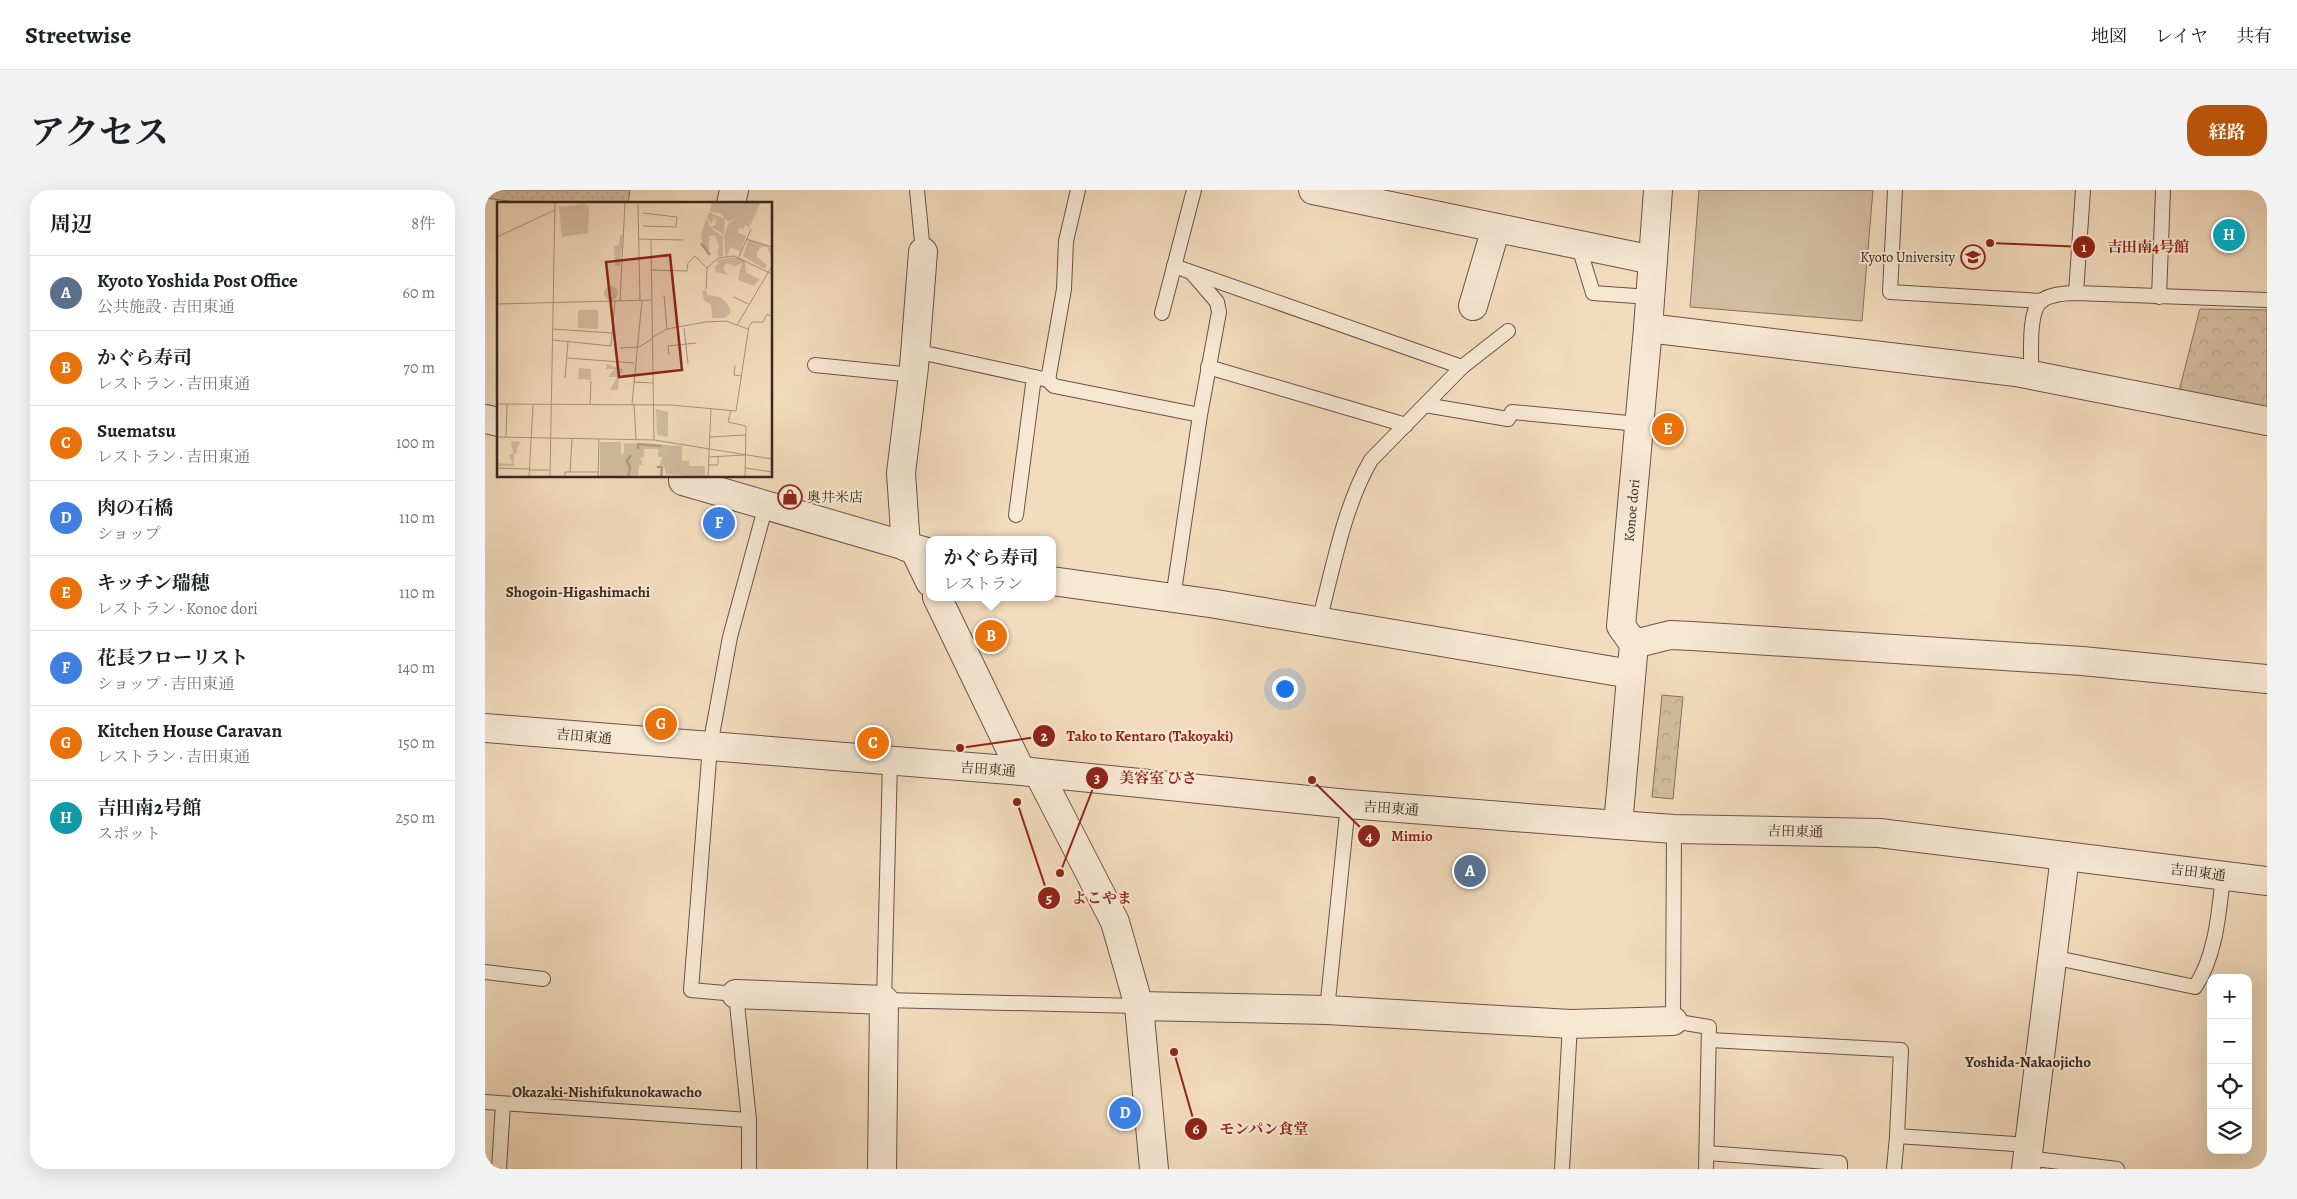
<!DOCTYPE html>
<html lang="ja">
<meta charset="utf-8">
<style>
:root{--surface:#fff;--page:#f2f2f2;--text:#202124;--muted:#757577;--line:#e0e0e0;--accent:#b45309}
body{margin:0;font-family:Alegreya,"Noto Serif JP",serif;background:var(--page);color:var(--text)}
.controls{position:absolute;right:15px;bottom:15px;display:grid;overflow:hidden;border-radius:10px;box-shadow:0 5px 20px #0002}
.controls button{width:45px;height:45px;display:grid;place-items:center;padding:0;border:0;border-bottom:1px solid var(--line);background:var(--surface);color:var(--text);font:25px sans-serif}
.you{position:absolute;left:799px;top:498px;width:18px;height:18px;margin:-12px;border:4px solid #fff;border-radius:50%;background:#1a73e8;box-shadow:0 0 0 8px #1a73e833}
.badge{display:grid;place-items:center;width:32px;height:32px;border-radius:50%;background:var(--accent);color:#fff;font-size:16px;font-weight:700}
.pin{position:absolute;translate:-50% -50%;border:2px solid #fff;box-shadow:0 1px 5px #0006}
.popup{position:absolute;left:441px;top:346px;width:130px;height:65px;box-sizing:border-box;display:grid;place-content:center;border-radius:10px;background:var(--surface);filter:drop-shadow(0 1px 4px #0005);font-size:16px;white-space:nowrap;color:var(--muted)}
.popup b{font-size:19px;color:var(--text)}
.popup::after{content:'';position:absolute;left:50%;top:100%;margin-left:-10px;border:10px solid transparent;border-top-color:var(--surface)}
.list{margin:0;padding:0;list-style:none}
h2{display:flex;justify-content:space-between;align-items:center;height:65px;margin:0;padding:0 20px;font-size:21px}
h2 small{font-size:16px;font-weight:400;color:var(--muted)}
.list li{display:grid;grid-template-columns:32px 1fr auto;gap:15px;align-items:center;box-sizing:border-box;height:75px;padding:0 20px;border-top:1px solid var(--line)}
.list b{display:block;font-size:19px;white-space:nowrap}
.list p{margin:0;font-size:16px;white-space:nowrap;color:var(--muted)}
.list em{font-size:16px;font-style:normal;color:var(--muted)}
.icon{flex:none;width:28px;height:28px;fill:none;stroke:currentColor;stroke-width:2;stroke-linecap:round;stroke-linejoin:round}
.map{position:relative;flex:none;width:1782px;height:979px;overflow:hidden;border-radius:20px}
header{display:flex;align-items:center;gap:30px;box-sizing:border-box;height:70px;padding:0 25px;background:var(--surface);border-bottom:1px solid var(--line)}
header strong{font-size:24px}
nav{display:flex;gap:28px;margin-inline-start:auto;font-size:18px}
.intro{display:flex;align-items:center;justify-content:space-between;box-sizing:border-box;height:120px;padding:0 30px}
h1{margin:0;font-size:35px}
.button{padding:12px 22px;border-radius:20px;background:var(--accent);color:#fff;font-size:18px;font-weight:700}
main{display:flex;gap:30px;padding:0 30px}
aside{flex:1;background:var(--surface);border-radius:20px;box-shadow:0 5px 20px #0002}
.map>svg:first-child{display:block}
</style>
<header>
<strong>Streetwise</strong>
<nav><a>地図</a><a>レイヤ</a><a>共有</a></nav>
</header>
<div class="intro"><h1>アクセス</h1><a class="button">経路</a></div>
<main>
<aside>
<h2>周辺<small>8件</small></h2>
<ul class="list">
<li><span class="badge" style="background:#5c6f8a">A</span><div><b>Kyoto Yoshida Post Office</b><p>公共施設 · 吉田東通</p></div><em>60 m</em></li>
<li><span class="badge" style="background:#e8710a">B</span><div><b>かぐら寿司</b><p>レストラン · 吉田東通</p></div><em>70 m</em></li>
<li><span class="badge" style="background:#e8710a">C</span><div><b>Suematsu</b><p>レストラン · 吉田東通</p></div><em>100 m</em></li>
<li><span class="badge" style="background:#3f7fe0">D</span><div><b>肉の石橋</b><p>ショップ</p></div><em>110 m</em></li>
<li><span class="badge" style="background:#e8710a">E</span><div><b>キッチン瑞穂</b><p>レストラン · Konoe dori</p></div><em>110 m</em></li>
<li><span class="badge" style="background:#3f7fe0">F</span><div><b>花長フローリスト</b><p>ショップ · 吉田東通</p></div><em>140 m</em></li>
<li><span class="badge" style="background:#e8710a">G</span><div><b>Kitchen House Caravan</b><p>レストラン · 吉田東通</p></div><em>150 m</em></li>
<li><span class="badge" style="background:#0f9aa8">H</span><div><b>吉田南2号館</b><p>スポット</p></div><em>250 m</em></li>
</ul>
</aside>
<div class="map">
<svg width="1782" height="979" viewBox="0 0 1782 979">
<defs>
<pattern id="forest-crowns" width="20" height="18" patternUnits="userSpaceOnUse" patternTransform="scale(1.25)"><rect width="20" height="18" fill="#d3bda2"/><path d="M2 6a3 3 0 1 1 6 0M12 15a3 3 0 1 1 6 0" fill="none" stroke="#b6a28b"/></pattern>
<pattern id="garden-dots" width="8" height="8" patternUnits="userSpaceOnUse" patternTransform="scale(1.25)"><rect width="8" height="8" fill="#d3bda2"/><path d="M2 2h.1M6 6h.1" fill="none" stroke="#b6a28b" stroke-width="1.8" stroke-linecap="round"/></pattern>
</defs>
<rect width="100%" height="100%" fill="#f3dcbd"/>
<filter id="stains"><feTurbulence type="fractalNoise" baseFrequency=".004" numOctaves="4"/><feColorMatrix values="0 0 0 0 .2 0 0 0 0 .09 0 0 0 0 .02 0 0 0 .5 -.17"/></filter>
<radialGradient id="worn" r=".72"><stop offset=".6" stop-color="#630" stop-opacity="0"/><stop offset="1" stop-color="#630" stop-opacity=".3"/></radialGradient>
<!-- forest -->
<g fill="url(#forest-crowns)" stroke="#867260">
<path d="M 1715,119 L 1782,120 L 1782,222 L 1693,205 Z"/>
<path d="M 1177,505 L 1198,507 L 1188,609 L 1167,607 Z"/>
</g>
<!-- garden -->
<path fill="url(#garden-dots)" stroke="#867260" d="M 0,0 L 145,0 L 143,14 L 47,14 L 0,8 Z"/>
<!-- pitch -->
<path fill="#d3bda2" stroke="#867260" d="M 1214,0 L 1388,0 L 1377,131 L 1205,117 Z"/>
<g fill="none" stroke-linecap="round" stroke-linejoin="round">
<!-- service casing -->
<g stroke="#685446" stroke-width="16">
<g id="service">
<path d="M 432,0 L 438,62"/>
<path d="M 1410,0 L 1405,102 L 1557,111"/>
<path d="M 1093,54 L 1108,103 L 1165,107"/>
<path d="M 689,76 L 977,177"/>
<path d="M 1591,103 L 1598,0"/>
<path d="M 1674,107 L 1678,0"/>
<path d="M 677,123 L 709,0"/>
<path d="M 430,161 L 563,190 L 579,99 L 581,51 L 593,0"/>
<path d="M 330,175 L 428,185"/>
<path d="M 723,177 L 921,235"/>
<path d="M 1546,186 C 1547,167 1542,121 1557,110 C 1567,104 1580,103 1591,103 L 1782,110"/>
<path d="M 563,190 L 569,196 L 715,225 L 734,122 L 732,112 L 707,83"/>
<path d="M 940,215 L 1023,229 L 1027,222 L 1154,234"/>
<path d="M 531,325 L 549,187"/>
<path d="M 688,408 L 715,225"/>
<path d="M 834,431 C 848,379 859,316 886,270 L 977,177 L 1023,141"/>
<path d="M 405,572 L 399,810 L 654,816"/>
<path d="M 1189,639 L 1188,831 L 1224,837 L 1221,979"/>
<path d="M 1567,767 L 1710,797 C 1731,766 1734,722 1738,685"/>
<path d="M 0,782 L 58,789"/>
<path d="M 842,820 L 863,614"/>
<path d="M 1225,850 L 1416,860 L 1412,946 L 1544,955"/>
<path d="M 0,912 L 264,930"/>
<path d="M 1222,963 L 1355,973 L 1355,979"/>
<path d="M 1542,968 L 1632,979"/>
<path d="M 14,979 L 18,914"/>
<path d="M 264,979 L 264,930 L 251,804 L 206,800 L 225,556 L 245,447 L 281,315"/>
<path d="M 1077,979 L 1085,834"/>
<path d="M 1409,979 L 1412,946"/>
</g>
</g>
<!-- minor casing -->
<g stroke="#685446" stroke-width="30">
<g id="minor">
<path d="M 828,0 L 1168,70"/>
<path d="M 246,14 L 249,0"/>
<path d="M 988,116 L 1011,38"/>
<path d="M 1163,138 L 1531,182 L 1782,231"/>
<path d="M 0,229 L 14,232"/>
<path d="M 198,286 L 198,291 L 445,363"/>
<path d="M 421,357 L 416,283 L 429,177 L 438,62"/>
<path d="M 429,359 L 445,392"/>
<path d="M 567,391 L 731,414 L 1146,484"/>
<path d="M 452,407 L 536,581"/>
<path d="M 1149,454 L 1185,445 L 1207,446 L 1597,471 L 1782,489"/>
<path d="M 0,538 L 536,581 L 863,614 L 1133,635 L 1189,639 L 1394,643 L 1782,691"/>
<path d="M 554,584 L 630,732 L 654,816 L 669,979"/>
<path d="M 251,804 L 399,810 L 397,979"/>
<path d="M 654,816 L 842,820 L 1085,834 L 1188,831"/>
<path d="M 1541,979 L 1580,666"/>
</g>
</g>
<!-- tertiary casing -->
<g stroke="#685446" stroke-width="30">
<g id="tertiary">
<path id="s1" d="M 1133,635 L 1149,454 L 1136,436 L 1163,138 L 1173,0"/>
</g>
</g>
<!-- service -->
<use href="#service" stroke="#f7e8d4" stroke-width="14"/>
<!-- minor -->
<use href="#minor" stroke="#f7e8d4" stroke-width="28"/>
<!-- tertiary -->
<use href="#tertiary" stroke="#f7e8d4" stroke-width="28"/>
</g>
<!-- icons -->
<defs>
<g id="university-ring" transform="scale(1.25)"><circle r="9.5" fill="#f7e8d4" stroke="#8f2418" stroke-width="1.5"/><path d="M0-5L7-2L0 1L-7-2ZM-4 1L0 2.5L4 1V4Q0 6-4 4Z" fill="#8f2418"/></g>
<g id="shop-ring" transform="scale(1.25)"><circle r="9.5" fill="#f7e8d4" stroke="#8f2418" stroke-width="1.5"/><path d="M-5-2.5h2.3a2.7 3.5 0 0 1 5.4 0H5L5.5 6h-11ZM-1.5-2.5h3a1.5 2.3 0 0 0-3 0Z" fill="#8f2418"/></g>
</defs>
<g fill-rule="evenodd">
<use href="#university-ring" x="1488" y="67"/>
<use href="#shop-ring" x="305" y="307"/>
</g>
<g text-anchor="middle" stroke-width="4" stroke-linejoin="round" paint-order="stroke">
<!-- poi labels -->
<g font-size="14" fill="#39271e" stroke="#f7e8d4" text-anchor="end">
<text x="1470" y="72">Kyoto University</text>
<text x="322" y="312" text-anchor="start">奥井米店</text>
</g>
<!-- street labels -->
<g font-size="14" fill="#39271e" stroke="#f7e8d4">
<text dy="5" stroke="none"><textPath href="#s1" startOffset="320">Konoe dori</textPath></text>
<text transform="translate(99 546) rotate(5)" y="5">吉田東通</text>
<text transform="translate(503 579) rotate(4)" y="5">吉田東通</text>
<text transform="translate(906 618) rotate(4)" y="5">吉田東通</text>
<text transform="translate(1310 641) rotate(1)" y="5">吉田東通</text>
<text transform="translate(1713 682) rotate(7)" y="5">吉田東通</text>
</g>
<!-- neighbourhood labels -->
<g font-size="15" font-weight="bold" fill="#39271e" stroke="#f7e8d4">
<text x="93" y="407">Shogoin-Higashimachi</text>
<text x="1543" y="877">Yoshida-Nakaojicho</text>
<text x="122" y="907">Okazaki-Nishifukunokawacho</text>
</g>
</g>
<!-- overview -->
<g transform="translate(12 12)">
<rect width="275" height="275" fill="#f3dcbd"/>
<path d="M 215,0 L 271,0 L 263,2 L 252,26 L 249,23 L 246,27 L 242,26 L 241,31 L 249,34 L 242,54 L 242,49 L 233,45 L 231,53 L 228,54 L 227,35 L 231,22 L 239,16 L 231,20 L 224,12 L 213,9 ZM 212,10 L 228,17 L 227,33 L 215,25 L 219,22 L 218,15 L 214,22 L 210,16 ZM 209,17 L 217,29 L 226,34 L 226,54 L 222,55 L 220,51 L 222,44 L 218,33 L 212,34 L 212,51 L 206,44 L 204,33 ZM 123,33 L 126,33 L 123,64 L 118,63 L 117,44 L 122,43 ZM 251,38 L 271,44 L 275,48 L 275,56 L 270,45 L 264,45 L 260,50 L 260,55 L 270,63 L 268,67 L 246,54 ZM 240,55 L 248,58 L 249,71 L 263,77 L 257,84 L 241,78 L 245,61 L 237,64 L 229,61 L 226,67 L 231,73 L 219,70 L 218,64 L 222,62 L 219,58 ZM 14,239 L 23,240 L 19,250 L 24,249 L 17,252 L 17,264 L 0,264 L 0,261 L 16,262 L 12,254 L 16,251 ZM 127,241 L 185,244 L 185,259 L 192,259 L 192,264 L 208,264 L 208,275 L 169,272 L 167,263 L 163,263 L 165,255 L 161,255 L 161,247 L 147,247 L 147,255 L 143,256 L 146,263 L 142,263 L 141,273 L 124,275 L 123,254 L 127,251 Z" fill="#d3bda2"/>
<path d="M 209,88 L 210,93 L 223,95 L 229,100 L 234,109 L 229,116 L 215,116 L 214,103 L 207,98 L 205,89 Z" fill="#d3bda2"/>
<path d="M 109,162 L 126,167 L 126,171 L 122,171 L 121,188 L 113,188 L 120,175 L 111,175 L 117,167 L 109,167 ZM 82,166 L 94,167 L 94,178 L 81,177 ZM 137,259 L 140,270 L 127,273 L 128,262 Z" fill="#d3bda2"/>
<path d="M 88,2 L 92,5 L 91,31 L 65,35 L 62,5 ZM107 91a7 7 0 1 1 14 0a7 7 0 1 1-14 0ZM 81,108 L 101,108 L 101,127 L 81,126 ZM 159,207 L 171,210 L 171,235 L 160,233 ZM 103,240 L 124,240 L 124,275 L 103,275 Z" fill="#d3bda2"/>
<path fill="none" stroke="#b49e87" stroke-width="2.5" d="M 204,41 L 213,53M 141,247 L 141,242 L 165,244M 160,265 L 165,265 L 164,275M 131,274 L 133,266 L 130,259 L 134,253"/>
<path fill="none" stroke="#a9947d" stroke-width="1" d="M 141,0 L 143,98M 146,24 L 179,25 L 180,15 L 146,11M 0,35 L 58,8M 141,37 L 186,38M 154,37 L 157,238M 249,37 L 275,45M 242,55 L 254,27M 154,68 L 190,69 L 191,61 L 198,54 L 210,66 L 221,56 L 237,54 L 275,72M 209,87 L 210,66M 167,93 L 170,127M 237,95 L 251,102M 123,99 L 128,0M 0,102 L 155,98M 240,123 L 275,64M 187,126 L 191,162M 56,127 L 115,131M 156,135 L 170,127 L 208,120 L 229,119 L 251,127M 56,138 L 114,144 L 118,99M 142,145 L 155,137M 123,146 L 142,145M 172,153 L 171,144 L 199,141M 70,156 L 137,161M 238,163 L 237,173 L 245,174M 68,176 L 71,140M 136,180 L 156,181M 0,202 L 174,203 L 239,209 L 252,124 L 255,120 L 266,120 L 270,112 L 275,115M 135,202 L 145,98M 137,202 L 139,237M 93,203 L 94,179M 234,208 L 231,220 L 249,224 L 248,275M 0,235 L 157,238 L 275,257M 9,235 L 10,203M 212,235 L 249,233M 211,255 L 248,253M 211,263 L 221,263 L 221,255M 0,266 L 32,267M 248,266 L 275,270M 32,268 L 53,268M 73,270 L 75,237M 32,275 L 36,203M 53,275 L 58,0M 68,275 L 68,270 L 102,270M 101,275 L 102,237M 211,275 L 214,206"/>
<path fill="#8f2418" fill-opacity="0.15" stroke="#8f2418" stroke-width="2.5" d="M 173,53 L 185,168 L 122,175 L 109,60 Z"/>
<rect width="275" height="275" fill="none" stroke="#39271e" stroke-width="2.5"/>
</g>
<!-- callouts -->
<path fill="none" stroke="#8f2418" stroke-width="2" d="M1505 53L1599 57M475 558L559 546M575 683L612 588M827 590L884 646M532 612L564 708M689 862L711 939"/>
<g fill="#8f2418" stroke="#f7e8d4" stroke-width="2">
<circle cx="1505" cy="53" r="5"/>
<circle cx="475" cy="558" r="5"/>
<circle cx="575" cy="683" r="5"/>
<circle cx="827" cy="590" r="5"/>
<circle cx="532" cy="612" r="5"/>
<circle cx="689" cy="862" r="5"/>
<circle cx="1599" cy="57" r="12"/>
<circle cx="559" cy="546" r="12"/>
<circle cx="612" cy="588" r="12"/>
<circle cx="884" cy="646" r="12"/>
<circle cx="564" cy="708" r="12"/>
<circle cx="711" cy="939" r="12"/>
</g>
<g font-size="15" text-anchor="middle" font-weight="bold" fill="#fff">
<text x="1599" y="62">1</text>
<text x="559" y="551">2</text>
<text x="612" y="593">3</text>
<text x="884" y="651">4</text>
<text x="564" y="713">5</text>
<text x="711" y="944">6</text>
</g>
<g font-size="15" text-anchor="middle" font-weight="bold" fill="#8f2418" stroke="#f7e8d4" stroke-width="4" stroke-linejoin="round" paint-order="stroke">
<text x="1663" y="62">吉田南4号館</text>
<text x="665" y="551">Tako to Kentaro (Takoyaki)</text>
<text x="673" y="593">美容室 ひさ</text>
<text x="927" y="651">Mimio</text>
<text x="617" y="713">よこやま</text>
<text x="779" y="944">モンパン食堂</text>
</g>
<rect width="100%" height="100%" filter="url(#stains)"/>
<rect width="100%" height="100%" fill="url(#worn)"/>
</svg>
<div class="controls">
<button>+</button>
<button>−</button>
<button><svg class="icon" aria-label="locate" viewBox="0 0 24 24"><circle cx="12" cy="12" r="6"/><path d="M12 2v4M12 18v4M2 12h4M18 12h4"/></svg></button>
<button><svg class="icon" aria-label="layers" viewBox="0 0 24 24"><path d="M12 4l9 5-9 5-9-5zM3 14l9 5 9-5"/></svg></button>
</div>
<div class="you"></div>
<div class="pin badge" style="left:985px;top:681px;background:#5c6f8a">A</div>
<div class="pin badge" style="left:506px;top:446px;background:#e8710a">B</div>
<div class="popup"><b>かぐら寿司</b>レストラン</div>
<div class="pin badge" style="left:388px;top:553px;background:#e8710a">C</div>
<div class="pin badge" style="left:640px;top:923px;background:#3f7fe0">D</div>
<div class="pin badge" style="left:1183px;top:239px;background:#e8710a">E</div>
<div class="pin badge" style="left:234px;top:333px;background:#3f7fe0">F</div>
<div class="pin badge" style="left:176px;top:534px;background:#e8710a">G</div>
<div class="pin badge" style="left:1744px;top:45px;background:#0f9aa8">H</div>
</div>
</main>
